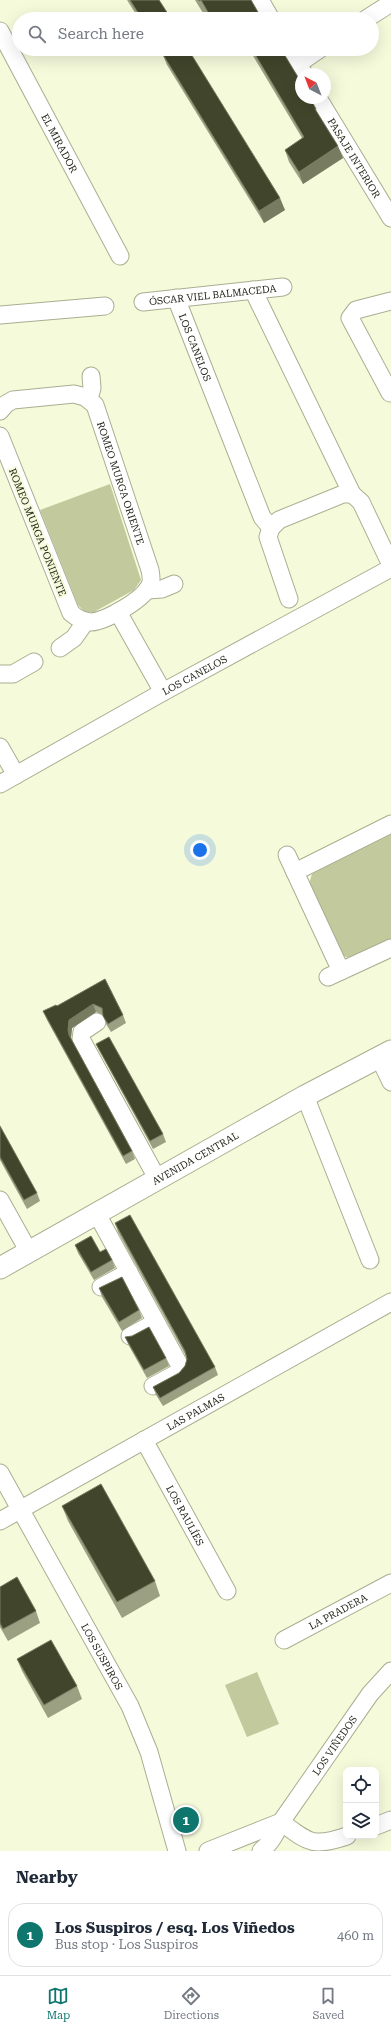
<!DOCTYPE html>
<meta charset="utf-8">
<style>
:root{--surface:#fff;--page:#f6f6f7;--text:#1f2937;--muted:#747a83;--line:#e0e1e3;--accent:#0f766e}
body{margin:0;font-family:"Roboto Serif",serif;background:var(--page);color:var(--text)}
.controls{position:absolute;right:12px;bottom:12px;display:grid;overflow:hidden;border-radius:8px;box-shadow:0 4px 16px #0002}
.controls button{width:36px;height:36px;display:grid;place-items:center;padding:0;border:0;border-bottom:1px solid var(--line);background:var(--surface);color:var(--text);font:20px sans-serif}
.compass{position:absolute;left:295px;top:68px;width:36px;height:36px;border-radius:50%;background:var(--surface);box-shadow:0 4px 16px #0002;rotate:318deg}
.you{position:absolute;left:200px;top:850px;width:14px;height:14px;margin:-10px;border:3px solid #fff;border-radius:50%;background:#1a73e8;box-shadow:0 0 0 6px #1a73e833}
.badge{display:grid;place-items:center;width:26px;height:26px;border-radius:50%;background:var(--accent);color:#fff;font-size:13px;font-weight:700}
.pin{position:absolute;translate:-50% -50%;border:2px solid #fff;box-shadow:0 1px 4px #0006}
.list{margin:0;padding:0;list-style:none}
h2{display:flex;justify-content:space-between;align-items:center;height:52px;margin:0;padding:0 16px;font-size:17px}
h2 small{font-size:13px;font-weight:400;color:var(--muted)}
.list li{display:grid;grid-template-columns:26px 1fr auto;gap:12px;align-items:center;box-sizing:border-box;height:64px;margin:0 8px 8px;padding:0 8px;border:1px solid var(--line);border-radius:16px}
.list b{display:block;font-size:15px;white-space:nowrap}
.list p{margin:0;font-size:13px;white-space:nowrap;color:var(--muted)}
.list em{font-size:13px;font-style:normal;color:var(--muted)}
.icon{flex:none;width:22px;height:22px;fill:none;stroke:currentColor;stroke-width:2;stroke-linecap:round;stroke-linejoin:round}
.map{position:relative;flex:none;width:391px;height:1851px;overflow:hidden}
.search{position:absolute;background:var(--surface);box-shadow:0 4px 16px #0002;left:12px;right:12px;top:12px;height:44px;display:flex;align-items:center;gap:10px;box-sizing:border-box;padding:0 14px;border-radius:22px;color:var(--muted);font-size:15px}
.sheet{height:124px;background:var(--surface)}
nav{display:flex;justify-content:space-around;align-items:center;box-sizing:border-box;height:56px;border-top:1px solid var(--line);background:var(--surface);font-size:11px;color:var(--muted)}
nav a{display:grid;justify-items:center;gap:2px}
nav .on{color:var(--accent)}
.map>svg:first-child{display:block}
</style>
<div class="map">
<svg width="391" height="1851" viewBox="0 0 391 1851">
<rect width="100%" height="100%" fill="#f5fadb"/>
<!-- green -->
<g fill="#c2c99c">
<path d="M 110,484 L 141,580 L 134,590 L 94,612 L 85,612 L 78,605 L 40,510 Z"/>
<path d="M 391,833 L 391,940 L 350,959 L 340,954 L 309,884 L 312,874 Z"/>
<path d="M 257,1672 L 279,1724 L 247,1737 L 225,1685 Z"/>
</g>
<g fill="none" stroke-linecap="round" stroke-linejoin="round">
<!-- minor casing -->
<g stroke="#aaae91" stroke-width="19">
<g id="minor">
<path d="M 260,0 L 271,19"/>
<path d="M 366,19 L 388,5"/>
<path id="s1" d="M 0,31 L 120,256"/>
<path d="M 289,49 L 304,74"/>
<path d="M 298,64 L 320,49"/>
<path id="s2" d="M 318,98 L 391,218"/>
<path d="M 253,290 L 352,494"/>
<path id="s3" d="M 176,298 L 262,517 L 271,528"/>
<path id="s4" d="M 143,302 L 283,287"/>
<path d="M 0,315 L 105,306"/>
<path d="M 390,393 L 350,318 L 356,310 L 391,301"/>
<path d="M 89,399 L 92,388 L 91,376"/>
<path id="s5" d="M 0,411 L 6,404 L 13,400 L 74,394 L 85,397 L 95,405 L 150,570 C 151,575 152,581 150,585 C 143,600 106,621 91,622 C 83,622 77,618 71,613 L 0,436"/>
<path d="M 147,590 L 162,589 L 174,584"/>
<path d="M 289,599 L 268,537 L 271,528 L 279,520 L 343,494 L 352,494 L 361,502 L 391,565"/>
<path d="M 118,612 L 163,692"/>
<path d="M 60,648 L 74,638 L 86,621"/>
<path d="M 0,674 L 13,674 L 34,662"/>
<path d="M 0,747 L 16,775"/>
<path id="s6" d="M 0,784 L 163,692 L 391,568"/>
<path d="M 287,855 L 341,971"/>
<path d="M 295,872 L 391,824"/>
<path d="M 328,977 L 391,948"/>
<path d="M 97,1022 L 82,1032 L 81,1039 L 158,1180"/>
<path d="M 379,1057 L 391,1082"/>
<path d="M 305,1096 L 370,1260"/>
<path d="M 0,1200 L 29,1252"/>
<path d="M 97,1214 L 179,1364 L 180,1369 L 177,1373 L 153,1386"/>
<path d="M 101,1287 L 129,1272"/>
<path d="M 130,1336 L 156,1322"/>
<path id="s7" d="M 144,1440 L 227,1591"/>
<path id="s8" d="M 0,1473 L 130,1706 L 149,1752 L 177,1851"/>
<path id="s9" d="M 0,1521 L 391,1302"/>
<path id="s10" d="M 284,1640 L 391,1583"/>
<path d="M 281,1822 C 308,1842 312,1848 347,1836"/>
<path d="M 376,1826 L 391,1820"/>
<path d="M 208,1851 L 281,1822"/>
<path id="s11" d="M 261,1851 C 271,1843 276,1833 281,1822 L 370,1694 L 391,1671"/>
</g>
</g>
<!-- tertiary casing -->
<g stroke="#aaae91" stroke-width="23">
<g id="tertiary">
<path id="s12" d="M 0,1268 L 305,1096 L 391,1051"/>
</g>
</g>
<!-- minor -->
<use href="#minor" stroke="#fff" stroke-width="17"/>
<!-- tertiary -->
<use href="#tertiary" stroke="#fff" stroke-width="21"/>
</g>
<!-- wall -->
<g fill="#9ba083">
<path d="M 127,0 L 159,0 L 171,19 L 139,19 Z"/>
<path d="M 195,0 L 251,0 L 262,19 L 209,19 L 205,12 L 203,13 Z"/>
<path d="M 249,49 L 281,49 L 316,109 L 318,115 L 343,158 L 303,184 L 289,162 L 285,150 L 302,138 Z"/>
<path d="M 162,53 L 285,210 L 264,223 L 167,65 Z"/>
<path d="M 105,979 L 123,1015 L 126,1023 L 111,1032 L 106,1024 L 103,1015 L 96,1012 L 72,1028 L 71,1038 L 132,1151 L 135,1159 L 126,1164 L 47,1020 L 43,1011 L 57,1006 Z"/>
<path d="M 96,1044 L 163,1134 L 166,1142 L 153,1149 L 100,1052 Z"/>
<path d="M 0,1126 L 37,1193 L 40,1201 L 27,1209 L 0,1160 Z"/>
<path d="M 115,1223 L 215,1367 L 218,1375 L 163,1406 L 156,1395 L 153,1387 L 179,1373 L 185,1366 L 187,1359 L 186,1356 L 118,1232 Z"/>
<path d="M 75,1245 L 100,1252 L 112,1260 L 115,1268 L 94,1280 L 78,1253 Z"/>
<path d="M 99,1288 L 139,1310 L 142,1318 L 122,1331 L 102,1297 Z"/>
<path d="M 132,1336 L 166,1358 L 169,1366 L 147,1378 L 129,1346 L 125,1337 Z"/>
<path d="M 62,1506 L 155,1581 L 160,1596 L 122,1618 L 68,1521 Z"/>
<path d="M 0,1587 L 36,1611 L 40,1623 L 8,1641 L 0,1627 Z"/>
<path d="M 17,1659 L 77,1686 L 82,1699 L 48,1718 L 22,1671 Z"/>
</g>
<!-- shaded-wall -->
<g fill="#777b60">
<path d="M 338,146 L 343,158 L 303,184 L 299,172 Z"/>
<path d="M 280,198 L 285,210 L 264,223 L 259,211 Z"/>
<path d="M 93,1004 L 96,1012 L 72,1028 L 71,1038 L 72,1044 L 69,1035 L 68,1030 L 69,1020 Z"/>
</g>
<!-- building -->
<g fill="#41452b" stroke="#777b60">
<path d="M 130,0 L 159,0 L 170,17 L 166,19 L 142,19 Z"/>
<path d="M 198,0 L 251,0 L 262,19 L 212,19 L 201,0 L 199,1 Z"/>
<path d="M 169,49 L 188,49 L 280,198 L 259,211 L 162,53 Z"/>
<path d="M 252,49 L 281,49 L 301,82 L 301,98 L 310,98 L 316,109 L 315,109 L 338,146 L 299,172 L 285,150 L 304,137 Z"/>
<path d="M 105,979 L 123,1015 L 108,1024 L 103,1016 L 102,1008 L 93,1004 L 69,1020 L 68,1030 L 69,1035 L 132,1151 L 123,1156 L 43,1011 L 56,1005 L 57,1006 Z"/>
<path d="M 109,1037 L 163,1134 L 150,1141 L 96,1044 Z"/>
<path d="M 0,1126 L 37,1193 L 24,1200 L 0,1157 Z"/>
<path d="M 130,1215 L 215,1367 L 160,1398 L 153,1387 L 179,1373 L 185,1366 L 187,1359 L 185,1351 L 115,1223 Z"/>
<path d="M 91,1236 L 100,1252 L 106,1249 L 112,1260 L 91,1272 L 75,1245 Z"/>
<path d="M 122,1277 L 139,1310 L 119,1322 L 99,1288 Z"/>
<path d="M 149,1327 L 166,1358 L 144,1370 L 125,1337 L 132,1336 Z"/>
<path d="M 101,1484 L 155,1581 L 117,1602 L 62,1506 Z"/>
<path d="M 17,1577 L 36,1611 L 3,1629 L 0,1623 L 0,1587 Z"/>
<path d="M 51,1640 L 77,1686 L 44,1705 L 17,1659 Z"/>
</g>
<g text-anchor="middle" stroke-width="4" stroke-linejoin="round" paint-order="stroke">
<!-- street labels -->
<g font-size="10" fill="#24261a" stroke="#f5fadb">
<text dy="4" stroke="none"><textPath href="#s1" startOffset="127">EL MIRADOR</textPath></text>
<text dy="4" stroke="none"><textPath href="#s2" startOffset="70">PASAJE INTERIOR</textPath></text>
<text dy="4" stroke="none"><textPath href="#s4" startOffset="70">ÓSCAR VIEL BALMACEDA</textPath></text>
<text dy="4" stroke="none"><textPath href="#s3" startOffset="53">LOS CANELOS</textPath></text>
<text dy="4" stroke="none"><textPath href="#s5" startOffset="185">ROMEO MURGA ORIENTE</textPath></text>
<text transform="translate(38 532) rotate(68)" y="4">ROMEO MURGA PONIENTE</text>
<text dy="4" stroke="none"><textPath href="#s6" startOffset="223">LOS CANELOS</textPath></text>
<text dy="4" stroke="none"><textPath href="#s12" startOffset="224">AVENIDA CENTRAL</textPath></text>
<text dy="4" stroke="none"><textPath href="#s9" startOffset="224">LAS PALMAS</textPath></text>
<text dy="4" stroke="none"><textPath href="#s7" startOffset="86">LOS RAULÍES</textPath></text>
<text dy="4" stroke="none"><textPath href="#s10" startOffset="61">LA PRADERA</textPath></text>
<text dy="4" stroke="none"><textPath href="#s8" startOffset="210">LOS SUSPIROS</textPath></text>
<text dy="4" stroke="none"><textPath href="#s11" startOffset="129">LOS VIÑEDOS</textPath></text>
</g>
</g>
</svg>
<div class="controls">
<button><svg class="icon" aria-label="locate" viewBox="0 0 24 24"><circle cx="12" cy="12" r="6"/><path d="M12 2v4M12 18v4M2 12h4M18 12h4"/></svg></button>
<button><svg class="icon" aria-label="layers" viewBox="0 0 24 24"><path d="M12 4l9 5-9 5-9-5zM3 14l9 5 9-5"/></svg></button>
</div>
<svg class="compass" viewBox="-18 -18 36 36"><path d="M0-13l5 13h-10z" fill="#e53935"/><path d="M0 13l5-13h-10z" fill="#747a83"/></svg>
<div class="you"></div>
<div class="pin badge" style="left:186px;top:1820px">1</div>
<div class="search"><svg class="icon" aria-label="search" viewBox="0 0 24 24"><circle cx="10" cy="10" r="6"/><path d="M15 15l6 6"/></svg>Search here</div>
</div>
<section class="sheet">
<h2>Nearby<small></small></h2>
<ul class="list">
<li><span class="badge">1</span><div><b>Los Suspiros / esq. Los Viñedos</b><p>Bus stop · Los Suspiros</p></div><em>460 m</em></li>
</ul>
</section>
<nav>
<a class="on"><svg class="icon" aria-label="map" viewBox="0 0 24 24"><path d="M3 6l6-2 6 2 6-2v14l-6 2-6-2-6 2zM9 4v14M15 6v14"/></svg>Map</a>
<a><svg class="icon" aria-label="directions" viewBox="0 0 24 24"><path d="M12 3l9 9-9 9-9-9zM9 14v-3h6M13 9l2 2-2 2"/></svg>Directions</a>
<a><svg class="icon" aria-label="saved" viewBox="0 0 24 24"><path d="M7 4h10v16l-5-4-5 4z"/></svg>Saved</a>
</nav>
